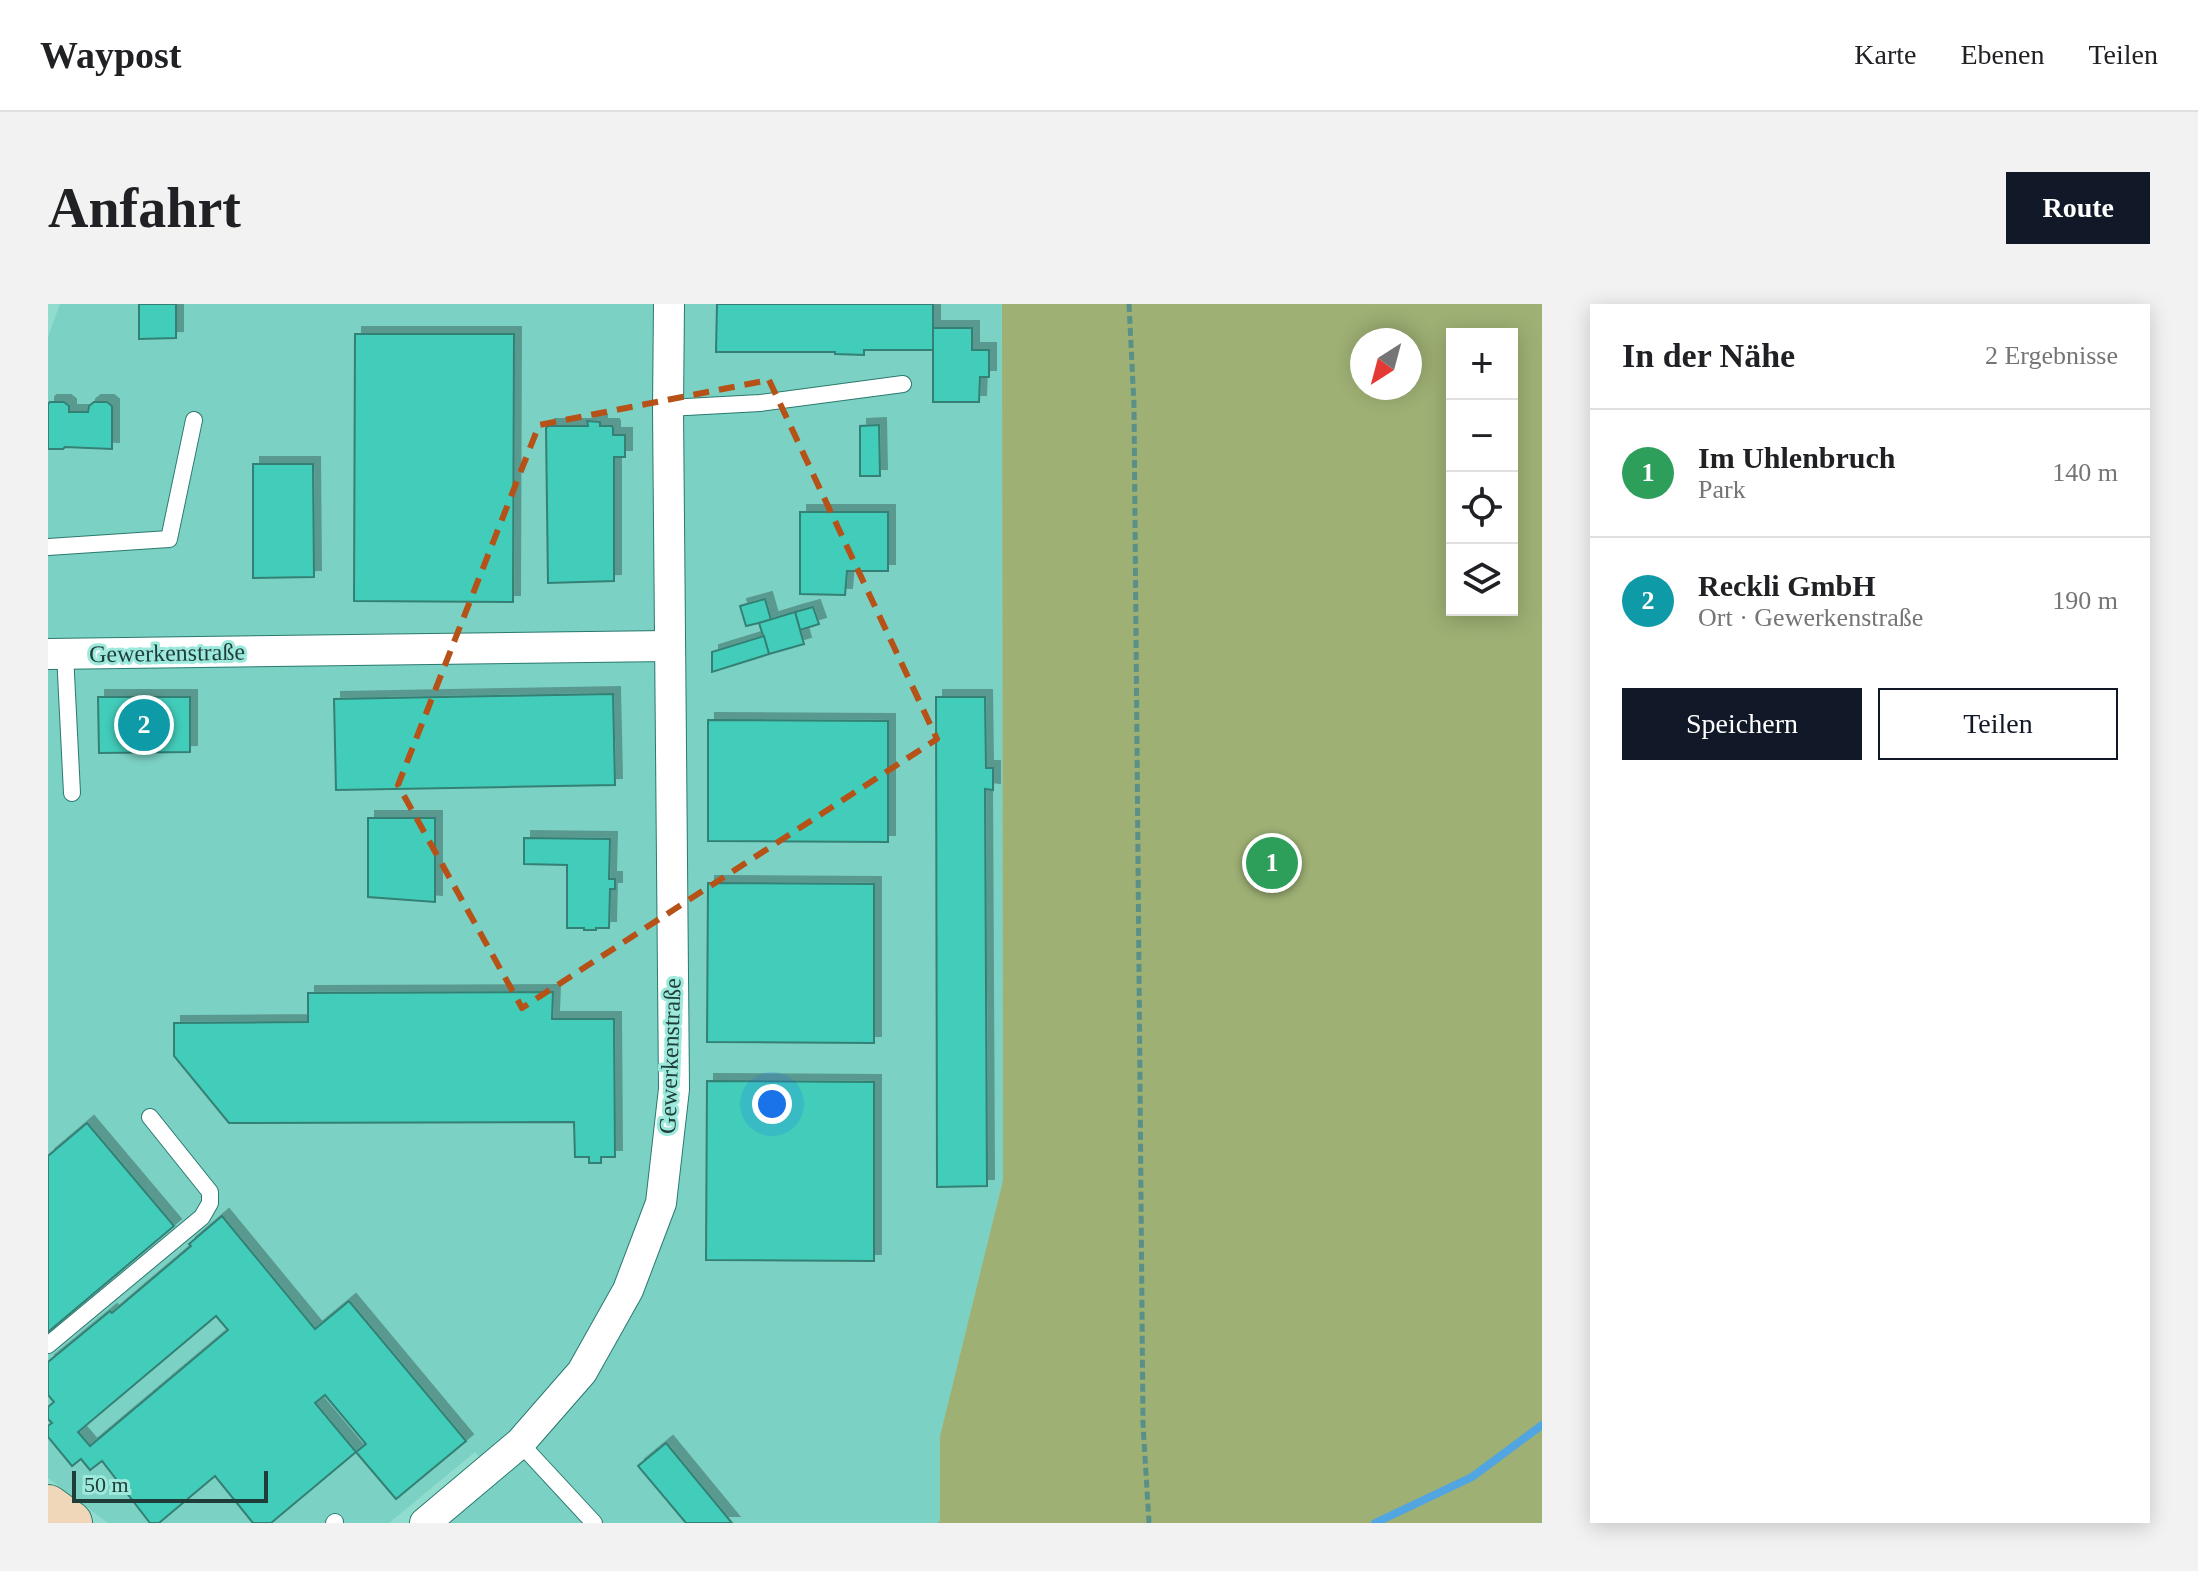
<!DOCTYPE html>
<html lang="de">
<meta charset="utf-8">
<style>
:root{--surface:#fff;--page:#f2f2f2;--text:#202124;--muted:#757577;--line:#e0e0e0;--accent:#111827}
body{margin:0;font-family:"Times New Roman",serif;background:var(--page);color:var(--text)}
.controls{position:absolute;right:24px;top:24px;display:grid;overflow:hidden;border-radius:0px;box-shadow:0 4px 20px #0003}
.controls button{width:72px;height:72px;display:grid;place-items:center;padding:0;border:0;border-bottom:2px solid var(--line);background:var(--surface);color:var(--text);font:40px sans-serif}
.compass{position:absolute;left:1302px;top:24px;width:72px;height:72px;border-radius:50%;background:var(--surface);box-shadow:0 4px 20px #0003;rotate:216deg}
.scale{position:absolute;left:24px;bottom:20px;width:196px;box-sizing:border-box;padding-left:8px;border:4px solid #1f3e39;border-top:0;font-size:22px;line-height:28px;white-space:nowrap;color:#1f3e39;-webkit-text-stroke:6px #9de9dc;paint-order:stroke}
.you{position:absolute;left:724px;top:800px;width:28px;height:28px;margin:-20px;border:6px solid #fff;border-radius:50%;background:#1a73e8;box-shadow:0 0 0 12px #1a73e833}
.badge{display:grid;place-items:center;width:52px;height:52px;border-radius:50%;background:var(--accent);color:#fff;font-size:26px;font-weight:700}
.pin{position:absolute;translate:-50% -50%;border:4px solid #fff;box-shadow:0 2px 8px #0006}
.list{margin:0;padding:0;list-style:none}
h2{display:flex;justify-content:space-between;align-items:center;height:104px;margin:0;padding:0 32px;font-size:34px}
h2 small{font-size:26px;font-weight:400;color:var(--muted)}
.list li{display:grid;grid-template-columns:52px 1fr auto;gap:24px;align-items:center;box-sizing:border-box;height:128px;padding:0 32px;border-top:2px solid var(--line)}
.list b{display:block;font-size:30px;white-space:nowrap}
.list p{margin:0;font-size:26px;white-space:nowrap;color:var(--muted)}
.list em{font-size:26px;font-style:normal;color:var(--muted)}
.actions{display:flex;gap:16px;padding:24px 32px}
.actions a{flex:1;padding:18px 0;border:2px solid var(--accent);border-radius:0px;text-align:center;font-size:28px;color:var(--accent)}
.actions .main{background:var(--accent);color:#fff}
.icon{flex:none;width:44px;height:44px;fill:none;stroke:currentColor;stroke-width:2;stroke-linecap:round;stroke-linejoin:round}
.map{position:relative;flex:none;width:1494px;height:1219px;overflow:hidden;border-radius:0px}
header{display:flex;align-items:center;gap:48px;box-sizing:border-box;height:112px;padding:0 40px;background:var(--surface);border-bottom:2px solid var(--line)}
header strong{font-size:38px}
nav{display:flex;gap:44px;margin-inline-start:auto;font-size:28px}
.intro{display:flex;align-items:center;justify-content:space-between;box-sizing:border-box;height:192px;padding:0 48px}
h1{margin:0;font-size:56px}
.button{padding:20px 36px;border-radius:0px;background:var(--accent);color:#fff;font-size:28px;font-weight:700}
main{display:flex;gap:48px;padding:0 48px}
aside{flex:1;background:var(--surface);border-radius:0px;box-shadow:0 4px 20px #0003}
.map>svg:first-child{display:block}
</style>
<header>
<strong>Waypost</strong>
<nav><a>Karte</a><a>Ebenen</a><a>Teilen</a></nav>
</header>
<div class="intro"><h1>Anfahrt</h1><a class="button">Route</a></div>
<main>
<div class="map">
<svg width="1494" height="1219" viewBox="0 0 1494 1219">
<defs>
<filter id="shadow"><feDropShadow dx="7" dy="-7" stdDeviation="0" flood-color="#0004"/></filter>
</defs>
<rect width="100%" height="100%" fill="#90dccf"/>
<!-- built -->
<path fill="#7bd1c3" d="M 12,0 L 954,0 L 955,876 L 892,1132 L 892,1217 L 889,1219 L 399,1219 L 451,1176 L 427,1148 L 341,1219 L 60,1219 L 0,1174 L 0,33 Z"/>
<!-- green -->
<path fill="#9eb074" fill-rule="evenodd" d="M 954,0 L 1494,0 L 1494,1219 L 889,1219 L 892,1217 L 892,1132 L 955,876 ZM 1464,30 L 1464,306 L 1404,306 L 1404,30 ZM 1362,36 L 1362,84 L 1314,84 L 1314,36 Z"/>
<g fill="none" stroke-linecap="round" stroke-linejoin="round">
<!-- stream -->
<path stroke="#51a5e1" stroke-width="8" d="M 1327,1219 L 1424,1173 L 1494,1121"/>
</g>
<!-- building -->
<g fill="#43cdbb" stroke="#348075" stroke-width="2" fill-rule="evenodd" filter="url(#shadow)">
<path d="M 91,0 L 128,0 L 128,34 L 91,35 Z"/>
<path d="M 669,0 L 885,0 L 885,46 L 816,46 L 816,51 L 787,50 L 787,48 L 668,48 Z"/>
<path d="M 885,24 L 924,24 L 924,46 L 941,46 L 941,73 L 932,73 L 931,98 L 885,98 Z"/>
<path d="M 307,30 L 466,30 L 465,298 L 306,297 Z"/>
<path d="M 2,98 L 16,98 L 21,102 L 21,108 L 40,108 L 41,102 L 46,98 L 59,98 L 64,102 L 64,145 L 17,143 L 15,145 L 0,145 L 0,100 Z"/>
<path d="M 539,117 L 552,118 L 552,122 L 564,122 L 565,124 L 565,131 L 577,131 L 577,153 L 566,153 L 566,277 L 500,279 L 498,124 L 500,122 L 540,122 Z"/>
<path d="M 831,121 L 832,172 L 812,172 L 812,122 Z"/>
<path d="M 205,160 L 265,160 L 266,273 L 205,274 Z"/>
<path d="M 752,208 L 840,208 L 840,267 L 799,267 L 797,291 L 752,290 Z"/>
<path d="M 717,295 L 723,316 L 698,322 L 692,302 Z"/>
<path d="M 765,303 L 771,320 L 752,326 L 747,308 Z"/>
<path d="M 747,308 L 756,340 L 721,350 L 711,319 Z"/>
<path d="M 716,332 L 721,350 L 664,368 L 664,348 Z"/>
<path d="M 565,390 L 567,481 L 288,486 L 286,395 Z"/>
<path d="M 50,393 L 142,393 L 142,448 L 51,449 Z"/>
<path d="M 888,393 L 937,393 L 938,464 L 945,464 L 945,486 L 937,485 L 939,882 L 889,883 Z"/>
<path d="M 660,416 L 840,417 L 840,538 L 660,537 Z"/>
<path d="M 320,514 L 387,514 L 387,598 L 320,593 Z"/>
<path d="M 476,534 L 562,535 L 561,575 L 567,575 L 567,585 L 562,585 L 561,624 L 548,624 L 548,626 L 536,626 L 536,624 L 519,624 L 519,561 L 476,560 Z"/>
<path d="M 660,579 L 826,580 L 826,739 L 659,738 Z"/>
<path d="M 505,688 L 504,715 L 566,715 L 567,853 L 553,853 L 553,859 L 541,859 L 541,853 L 527,853 L 526,818 L 181,819 L 126,752 L 126,719 L 260,718 L 260,689 Z"/>
<path d="M 659,777 L 826,778 L 826,957 L 658,956 Z"/>
<path d="M 39,819 L 126,922 L 0,1028 L 0,852 Z"/>
<path d="M 174,912 L 267,1025 L 301,997 L 418,1137 L 348,1195 L 308,1148 L 223,1219 L 205,1219 L 167,1172 L 111,1219 L 102,1219 L 54,1157 L 42,1166 L 33,1155 L 24,1162 L 0,1133 L 0,1122 L 4,1119 L 0,1115 L 0,1103 L 6,1098 L 0,1091 L 0,1058 L 62,1007 L 64,1009 L 143,942 L 141,940 ZM 168,1012 L 180,1026 L 42,1142 L 30,1128 ZM 277,1091 L 318,1140 L 308,1148 L 267,1099 Z"/>
<path d="M 618,1139 L 684,1219 L 638,1219 L 590,1162 Z"/>
</g>
<g fill="none" stroke-linecap="round" stroke-linejoin="round">
<!-- lane casing -->
<g stroke="#2b796e" stroke-width="18">
<g id="lane">
<path d="M 620,104 L 712,99 L 855,80"/>
<path d="M 0,243 L 121,235 L 146,116"/>
<path d="M 17,350 L 24,489"/>
<path d="M 0,1041 L 154,913 L 162,899 L 162,888 L 102,813"/>
<path d="M 472,1139 L 546,1219"/>
<path d="M 286,1219 L 287,1218"/>
</g>
</g>
<!-- street casing -->
<g stroke="#2b796e" stroke-width="32">
<g id="street">
<path d="M 0,350 L 621,342"/>
<path d="M 377,1219 L 472,1139 L 534,1068 L 580,986 L 613,899 L 626,785 L 620,104 L 621,0"/>
</g>
</g>
<!-- secondary casing -->
<g stroke="#2b796e" stroke-width="46">
<path id="secondary" d="M 0,1203 L 22,1219"/>
</g>
<!-- path -->
<path stroke="#5a9087" stroke-width="5" stroke-dasharray="8 4" stroke-linecap="butt" d="M 1081,0 L 1086,101 L 1095,1120 L 1101,1219"/>
<!-- lane -->
<use href="#lane" stroke="#fff" stroke-width="16"/>
<!-- street -->
<use href="#street" stroke="#fff" stroke-width="30"/>
<!-- secondary -->
<use href="#secondary" stroke="#f0d7ba" stroke-width="44"/>
</g>
<!-- marked area -->
<path fill="none" stroke="#b65217" stroke-width="6" stroke-dasharray="16 10" stroke-linejoin="round" d="M 721,76 L 889,435 L 474,704 L 350,481 L 491,121 Z"/>
<g text-anchor="middle" stroke-width="6" stroke-linejoin="round" paint-order="stroke">
<!-- street labels -->
<g font-size="24" fill="#1f3e39" stroke="#9de9dc">
<text transform="translate(119 349) rotate(-1)" y="8">Gewerkenstraße</text>
<text transform="translate(622 752) rotate(-88)" y="8">Gewerkenstraße</text>
</g>
</g>
</svg>
<div class="controls">
<button>+</button>
<button>−</button>
<button><svg class="icon" aria-label="locate" viewBox="0 0 24 24"><circle cx="12" cy="12" r="6"/><path d="M12 2v4M12 18v4M2 12h4M18 12h4"/></svg></button>
<button><svg class="icon" aria-label="layers" viewBox="0 0 24 24"><path d="M12 4l9 5-9 5-9-5zM3 14l9 5 9-5"/></svg></button>
</div>
<svg class="compass" viewBox="-18 -18 36 36"><path d="M0-13l5 13h-10z" fill="#e53935"/><path d="M0 13l5-13h-10z" fill="#757577"/></svg>
<div class="scale">50 m</div>
<div class="you"></div>
<div class="pin badge" style="left:1224px;top:559px;background:#2e9e5b">1</div>
<div class="pin badge" style="left:96px;top:421px;background:#0f9aa8">2</div>
</div>
<aside>
<h2>In der Nähe<small>2 Ergebnisse</small></h2>
<ul class="list">
<li><span class="badge" style="background:#2e9e5b">1</span><div><b>Im Uhlenbruch</b><p>Park</p></div><em>140 m</em></li>
<li><span class="badge" style="background:#0f9aa8">2</span><div><b>Reckli GmbH</b><p>Ort · Gewerkenstraße</p></div><em>190 m</em></li>
</ul>
<div class="actions"><a class="main">Speichern</a><a>Teilen</a></div>
</aside>
</main>
